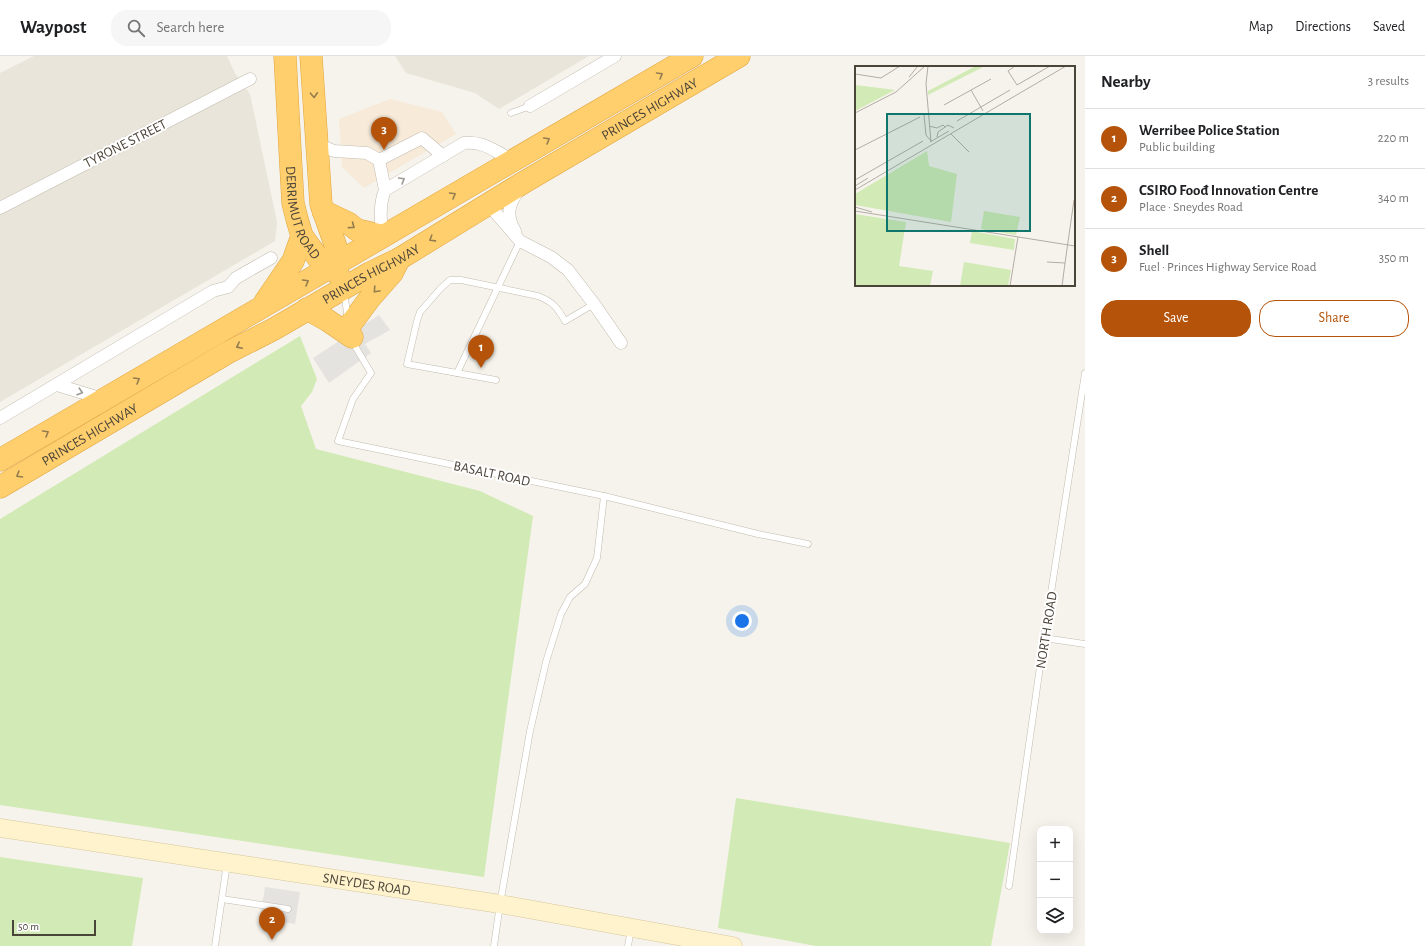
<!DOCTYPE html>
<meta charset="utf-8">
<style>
:root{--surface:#fff;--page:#f6f6f6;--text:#202124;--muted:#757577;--line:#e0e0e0;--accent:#b45309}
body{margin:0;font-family:"Alegreya Sans",sans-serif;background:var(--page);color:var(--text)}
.controls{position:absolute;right:12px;bottom:12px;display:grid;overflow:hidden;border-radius:8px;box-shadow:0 4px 16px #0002}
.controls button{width:36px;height:36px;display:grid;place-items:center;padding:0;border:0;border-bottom:1px solid var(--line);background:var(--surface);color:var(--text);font:20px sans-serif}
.scale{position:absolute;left:12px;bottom:10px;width:84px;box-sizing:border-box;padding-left:4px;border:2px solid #4b4439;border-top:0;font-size:11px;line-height:14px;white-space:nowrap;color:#4b4439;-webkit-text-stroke:3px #fff;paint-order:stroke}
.you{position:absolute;left:742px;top:565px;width:14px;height:14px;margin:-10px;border:3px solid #fff;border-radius:50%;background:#1a73e8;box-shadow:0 0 0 6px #1a73e833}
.badge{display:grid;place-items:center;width:26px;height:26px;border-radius:50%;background:var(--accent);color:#fff;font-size:13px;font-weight:700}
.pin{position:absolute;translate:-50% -33px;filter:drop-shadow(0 1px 2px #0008)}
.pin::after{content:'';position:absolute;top:21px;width:14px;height:12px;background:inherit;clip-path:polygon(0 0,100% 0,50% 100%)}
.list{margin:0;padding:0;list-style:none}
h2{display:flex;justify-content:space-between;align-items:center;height:52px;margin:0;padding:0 16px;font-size:17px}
h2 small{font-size:13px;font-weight:400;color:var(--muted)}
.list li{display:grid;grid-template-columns:26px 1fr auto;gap:12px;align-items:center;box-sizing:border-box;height:60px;padding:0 16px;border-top:1px solid var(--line)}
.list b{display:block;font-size:15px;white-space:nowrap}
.list p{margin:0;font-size:13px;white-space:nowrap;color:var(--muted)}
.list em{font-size:13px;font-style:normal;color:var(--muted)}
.actions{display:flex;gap:8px;padding:12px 16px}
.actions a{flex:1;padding:9px 0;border:1px solid var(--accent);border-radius:16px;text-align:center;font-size:14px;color:var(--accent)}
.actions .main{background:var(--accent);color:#fff}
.icon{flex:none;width:22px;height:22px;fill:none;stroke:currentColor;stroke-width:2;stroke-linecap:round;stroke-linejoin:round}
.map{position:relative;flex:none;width:1085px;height:890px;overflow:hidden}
header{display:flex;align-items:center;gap:24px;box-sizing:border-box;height:56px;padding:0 20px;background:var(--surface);border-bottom:1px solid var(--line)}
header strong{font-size:19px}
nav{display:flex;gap:22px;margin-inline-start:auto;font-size:14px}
.search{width:280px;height:36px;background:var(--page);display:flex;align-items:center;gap:10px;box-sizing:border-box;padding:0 14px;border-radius:16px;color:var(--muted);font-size:15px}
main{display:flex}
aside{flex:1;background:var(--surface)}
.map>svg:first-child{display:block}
</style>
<header>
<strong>Waypost</strong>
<div class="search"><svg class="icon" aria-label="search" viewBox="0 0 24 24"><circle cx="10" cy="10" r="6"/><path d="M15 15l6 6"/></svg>Search here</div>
<nav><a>Map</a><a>Directions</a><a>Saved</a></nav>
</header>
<main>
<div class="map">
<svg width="1085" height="890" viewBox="0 0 1085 890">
<rect width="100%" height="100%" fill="#f6f3ec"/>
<!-- residential -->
<g fill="#eae5da">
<path d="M 34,0 L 227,0 L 235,17 L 250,38 L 277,166 L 275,185 L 0,346 L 0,17 Z"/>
<path d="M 395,0 L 589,0 L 499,53 L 475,37 L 406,17 Z"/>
</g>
<!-- commercial -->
<path fill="#f7ead8" d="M 390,43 L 442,56 L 456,78 L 364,132 L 342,111 L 339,63 Z"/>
<!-- green -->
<g fill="#d2eab5">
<path d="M 300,280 L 317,323 L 312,336 L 301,350 L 316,393 L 480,435 L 533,460 L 484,821 L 0,749 L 0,463 Z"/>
<path d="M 736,742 L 1010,787 L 991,890 L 816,890 L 718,872 Z"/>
<path d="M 0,801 L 143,822 L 132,890 L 0,890 Z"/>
</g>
<!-- parking -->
<g fill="#e5e3e0">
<path d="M 379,259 L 390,274 L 365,288 L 371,297 L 329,327 L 313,302 Z"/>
<path d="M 265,831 L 300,836 L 295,868 L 260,862 Z"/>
</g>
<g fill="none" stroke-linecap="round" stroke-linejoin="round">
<!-- lane casing -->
<g stroke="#c2bbae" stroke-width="7">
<g id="lane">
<path d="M 511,57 L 530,50"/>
<path d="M 344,236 L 348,263"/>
<path d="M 353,283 L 355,290 L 371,317 L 353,343 L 338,385 L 604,440 L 758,478 L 808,488"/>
<path d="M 457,317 L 520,185"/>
<path d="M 496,324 L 407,308 L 417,265 L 420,256 L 441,232 L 450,224 L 461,224 L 538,240 C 553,246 557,251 565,265 L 594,248"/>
<path d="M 1044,582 L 1085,588"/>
<path d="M 1009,830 L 1044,582 L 1085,317"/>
<path d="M 222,843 L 288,853"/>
<path d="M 215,890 L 227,807"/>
<path d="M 494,890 L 500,848 L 530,675 L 546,606 L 561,558 L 570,541 L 585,528 L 597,502 L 604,440"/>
<path d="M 628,890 L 631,873"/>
</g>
</g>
<!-- street casing -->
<g stroke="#c2bbae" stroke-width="13">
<g id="street">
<path d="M 530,50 L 615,0"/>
<path d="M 317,88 L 334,95 L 367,97 L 379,104 L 422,82 L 443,100"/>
<path d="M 379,104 L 385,134"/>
<path d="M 488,148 L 520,185 L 551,201 L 568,214 L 594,248 L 621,287"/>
<path d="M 0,152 L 250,23"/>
<path d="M 515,175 C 506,160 508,148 519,134"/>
<path d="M 383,180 C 380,165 379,149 385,134 L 464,87 C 486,85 494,96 513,104"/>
<path d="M 57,329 L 103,343"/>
<path d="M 0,362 L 213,235 L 228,231 L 236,222 L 271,202"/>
</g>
</g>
<!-- secondary casing -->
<g stroke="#d6c79b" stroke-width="19">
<g id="secondary">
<path id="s1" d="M 0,772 L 500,848 L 733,890"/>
</g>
</g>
<!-- highway casing -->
<g stroke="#e0a43c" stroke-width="23">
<g id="highway">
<path id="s2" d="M 285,0 L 291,112 L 293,147 L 297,163 L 302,180 L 319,203 L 334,209"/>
<path d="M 311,0 L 321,148 L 336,191 L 334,209 L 338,218"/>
<path d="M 323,155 L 348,167 L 357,174 L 383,180"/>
<path d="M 265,246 L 293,205 L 302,180"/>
<path d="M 307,253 L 327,264 L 352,281"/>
<path d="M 350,269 L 370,242 L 392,217 L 399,203"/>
<path d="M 0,404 L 692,0"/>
<path id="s3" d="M 0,431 L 227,297 L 274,273 L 370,217 L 399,203 L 526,125 L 739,0"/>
</g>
</g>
<!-- lane -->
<use href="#lane" stroke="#fff" stroke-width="6"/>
<!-- street -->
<use href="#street" stroke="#fff" stroke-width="12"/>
<!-- secondary -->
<use href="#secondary" stroke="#fff3cd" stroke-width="18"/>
<!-- highway -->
<use href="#highway" stroke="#ffcf6e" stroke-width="22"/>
</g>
<!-- one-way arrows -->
<defs><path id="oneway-chevron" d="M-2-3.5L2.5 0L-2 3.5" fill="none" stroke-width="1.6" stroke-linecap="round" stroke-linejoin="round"/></defs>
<g stroke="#937c4e">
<use href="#oneway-chevron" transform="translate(660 19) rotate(-30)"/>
<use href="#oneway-chevron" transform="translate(314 39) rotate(87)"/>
<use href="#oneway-chevron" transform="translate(547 84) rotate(-30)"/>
<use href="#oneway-chevron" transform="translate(453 139) rotate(-30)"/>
<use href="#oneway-chevron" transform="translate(352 170) rotate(37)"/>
<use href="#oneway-chevron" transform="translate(432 183) rotate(148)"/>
<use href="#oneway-chevron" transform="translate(306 226) rotate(-30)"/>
<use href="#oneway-chevron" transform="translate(376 234) rotate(133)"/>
<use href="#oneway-chevron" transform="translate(239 290) rotate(153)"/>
<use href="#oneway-chevron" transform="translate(137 324) rotate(-30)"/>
<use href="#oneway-chevron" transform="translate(46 377) rotate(-30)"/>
<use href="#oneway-chevron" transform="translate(19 419) rotate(149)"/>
</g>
<g stroke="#9c9892">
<use href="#oneway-chevron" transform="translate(402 124) rotate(-30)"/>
<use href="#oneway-chevron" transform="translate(80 336) rotate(18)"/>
</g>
<g text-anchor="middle" stroke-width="4" stroke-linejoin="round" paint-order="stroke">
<!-- street labels -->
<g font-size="14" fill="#4b4439" stroke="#fff">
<text dy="5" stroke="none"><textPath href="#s3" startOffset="752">PRINCES HIGHWAY</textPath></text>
<text transform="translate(125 87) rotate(-27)" y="5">TYRONE STREET</text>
<text dy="5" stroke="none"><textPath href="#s2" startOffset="159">DERRIMUT ROAD</textPath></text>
<text dy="5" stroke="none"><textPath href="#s3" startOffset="428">PRINCES HIGHWAY</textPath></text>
<text dy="5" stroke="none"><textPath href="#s3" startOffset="104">PRINCES HIGHWAY</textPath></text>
<text transform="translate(492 417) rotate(12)" y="5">BASALT ROAD</text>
<text transform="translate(1046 574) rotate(-81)" y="5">NORTH ROAD</text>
<text dy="5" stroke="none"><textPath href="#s1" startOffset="371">SNEYDES ROAD</textPath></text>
</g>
</g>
<!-- overview -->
<g transform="translate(855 10)">
<rect width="220" height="220" fill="#f6f3ec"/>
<path d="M 121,0 L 130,0 L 73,29 L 73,25 ZM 0,19 L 33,23 L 40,24 L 0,45 ZM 72,85 L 74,100 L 102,108 L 96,156 L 0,139 L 0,128 ZM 129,145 L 165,151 L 161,169 L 126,163 ZM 0,148 L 51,156 L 44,200 L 78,205 L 75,220 L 0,220 ZM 117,165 L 160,173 L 159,184 L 115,177 ZM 109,196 L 156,204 L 153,220 L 105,220 Z" fill="#d2eab5"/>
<path fill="none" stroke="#b2ada4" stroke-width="1" d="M 73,0 L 71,18 L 76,76M 160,0 L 153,5 L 162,19 L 195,0M 0,8 L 26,12 L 45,0M 54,11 L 63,0M 116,24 L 128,45M 89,39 L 136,13M 0,47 L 41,26 L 70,0M 69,49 L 71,69 L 76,75M 102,55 L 155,24M 74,60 L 82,62 L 88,59 L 90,61M 96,68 L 114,86M 82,71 L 83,66 L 93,59 L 99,62M 75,76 L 94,65M 0,84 L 65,51M 0,114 L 68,75M 0,120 L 13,112M 0,124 L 211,0M 0,141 L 17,146M 0,145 L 220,180M 192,196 L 210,197 L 219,134M 155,220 L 163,171M 207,220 L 210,197"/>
<path fill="#0f766e" fill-opacity="0.15" stroke="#0f766e" stroke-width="2" d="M 32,48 L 175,48 L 175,165 L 32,165 Z"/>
<rect width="220" height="220" fill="none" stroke="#4b4439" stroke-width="2"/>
</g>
</svg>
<div class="controls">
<button>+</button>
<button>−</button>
<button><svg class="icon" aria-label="layers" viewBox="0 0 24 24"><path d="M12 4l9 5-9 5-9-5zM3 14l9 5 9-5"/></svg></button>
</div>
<div class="scale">50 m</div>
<div class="you"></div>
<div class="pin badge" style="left:481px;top:312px">1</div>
<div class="pin badge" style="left:272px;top:884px">2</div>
<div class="pin badge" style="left:384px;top:94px">3</div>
</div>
<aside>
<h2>Nearby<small>3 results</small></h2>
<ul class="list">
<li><span class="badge">1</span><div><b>Werribee Police Station</b><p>Public building</p></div><em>220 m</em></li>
<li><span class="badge">2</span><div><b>CSIRO Foođ Innovation Centre</b><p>Place · Sneydes Road</p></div><em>340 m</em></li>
<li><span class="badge">3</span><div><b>Shell</b><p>Fuel · Princes Highway Service Road</p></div><em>350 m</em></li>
</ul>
<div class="actions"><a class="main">Save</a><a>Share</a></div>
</aside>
</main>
